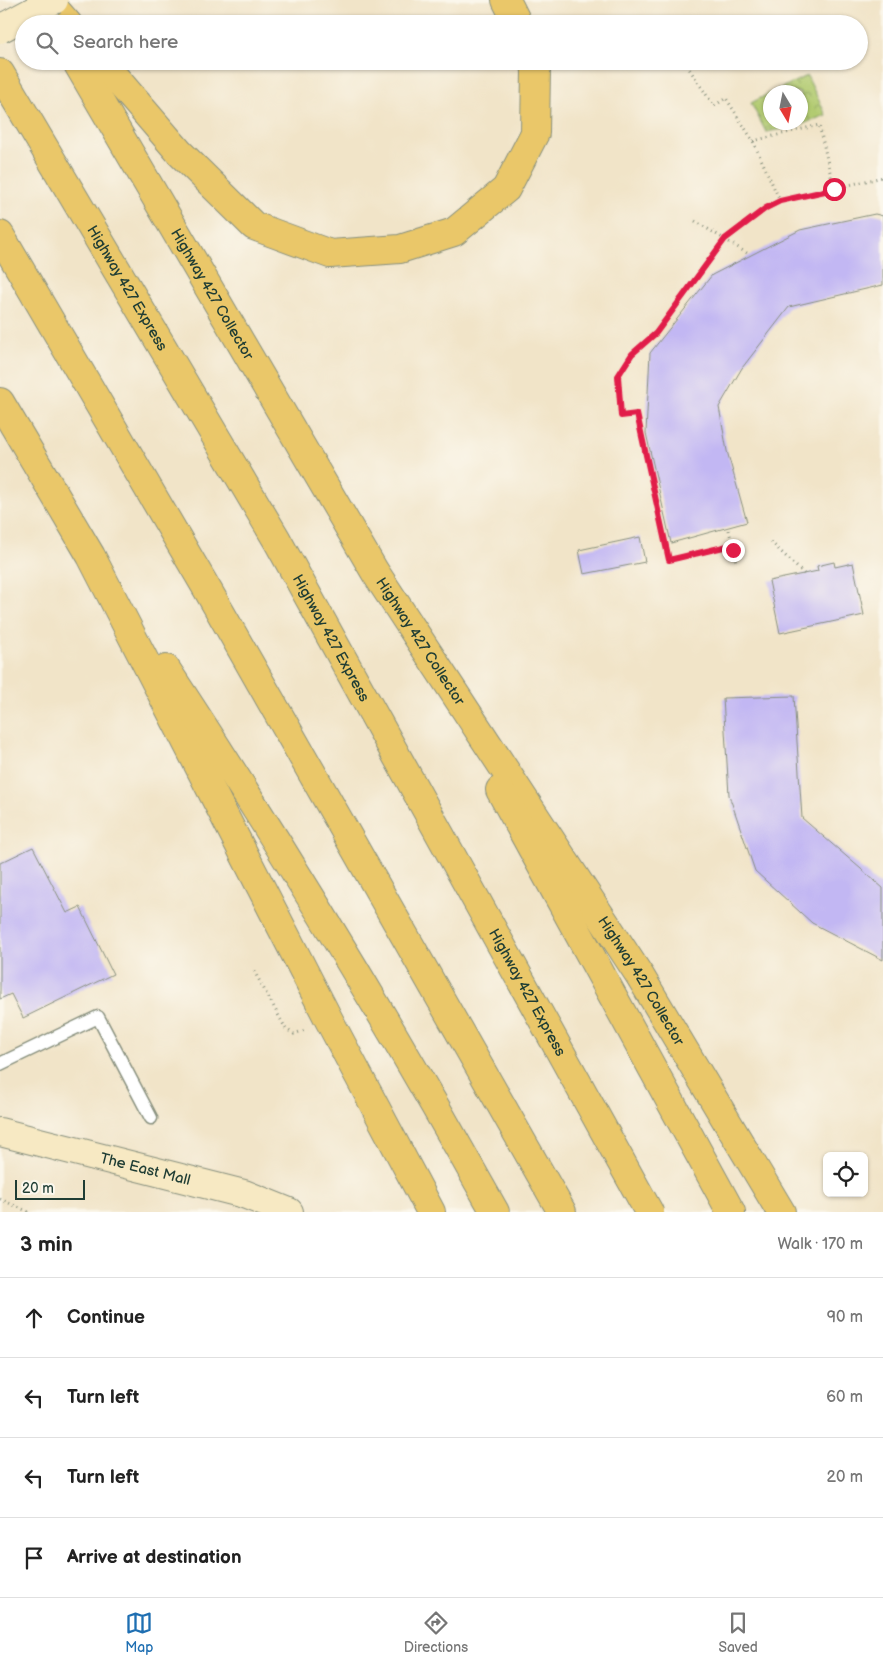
<!DOCTYPE html>
<meta charset="utf-8">
<style>
:root{--surface:#fff;--page:#f6f6f6;--text:#222;--muted:#767676;--line:#e0e0e0;--accent:#1f6fb2}
body{margin:0;font-family:"Balsamiq Sans",sans-serif;background:var(--page);color:var(--text)}
.controls{position:absolute;right:15px;bottom:15px;display:grid;overflow:hidden;border-radius:8px;box-shadow:0 1px 4px #0004}
.controls button{width:45px;height:45px;display:grid;place-items:center;padding:0;border:0;border-bottom:1px solid var(--line);background:var(--surface);color:var(--text);font:25px sans-serif}
.compass{position:absolute;left:763px;top:85px;width:45px;height:45px;border-radius:50%;background:var(--surface);box-shadow:0 1px 4px #0004;rotate:170deg}
.scale{position:absolute;left:15px;bottom:12px;width:70px;box-sizing:border-box;padding-left:5px;border:2px solid #1f3d34;border-top:0;font-size:14px;line-height:18px;white-space:nowrap;color:#1f3d34;-webkit-text-stroke:4px #fbf7ec;paint-order:stroke}
.stop{position:absolute;width:15px;height:15px;margin:-11px;border:4px solid #e11d48;border-radius:50%;background:#fff}
.stop.end{background:#e11d48;border-color:#fff;box-shadow:0 1px 5px #0008}
.list{margin:0;padding:0;list-style:none}
h2{display:flex;justify-content:space-between;align-items:center;height:65px;margin:0;padding:0 20px;font-size:21px}
h2 small{font-size:16px;font-weight:400;color:var(--muted)}
.list li{display:grid;grid-template-columns:32px 1fr auto;gap:15px;align-items:center;box-sizing:border-box;height:80px;padding:0 20px;border-top:1px solid var(--line)}
.list b{display:block;font-size:19px;white-space:nowrap}
.list em{font-size:16px;font-style:normal;color:var(--muted)}
.icon{flex:none;width:28px;height:28px;fill:none;stroke:currentColor;stroke-width:2;stroke-linecap:round;stroke-linejoin:round}
.map{position:relative;flex:none;width:883px;height:1212px;overflow:hidden}
.search{position:absolute;background:var(--surface);box-shadow:0 1px 4px #0004;left:15px;right:15px;top:15px;height:55px;display:flex;align-items:center;gap:12px;box-sizing:border-box;padding:0 18px;border-radius:28px;color:var(--muted);font-size:19px}
.sheet{height:385px;background:var(--surface)}
nav{display:flex;justify-content:space-around;align-items:center;box-sizing:border-box;height:70px;border-top:1px solid var(--line);background:var(--surface);font-size:14px;color:var(--muted)}
nav a{display:grid;justify-items:center;gap:2px}
nav .on{color:var(--accent)}
.map>svg:first-child{display:block}
</style>
<div class="map">
<svg width="883" height="1212" viewBox="0 0 883 1212">
<defs>
<pattern id="park-crowns" width="20" height="18" patternUnits="userSpaceOnUse" patternTransform="scale(1.25)"><rect width="20" height="18" fill="#b2cb71"/><path d="M2 6a3 3 0 1 1 6 0M12 15a3 3 0 1 1 6 0" fill="none" stroke="#90a65e"/></pattern>
</defs>
<rect width="100%" height="100%" fill="#fbf7ec"/>
<filter id="ink" filterUnits="userSpaceOnUse"><feTurbulence type="fractalNoise" baseFrequency=".02" numOctaves="2"/><feDisplacementMap in="SourceGraphic" scale="10" xChannelSelector="R" yChannelSelector="G"/><feConvolveMatrix kernelMatrix="1 2 1 2 8 2 1 2 1" color-interpolation-filters="sRGB"/></filter>
<filter id="wash" filterUnits="userSpaceOnUse"><feTurbulence type="fractalNoise" baseFrequency=".0096" numOctaves="4" result="noise"/><feDisplacementMap in="SourceGraphic" scale="20" xChannelSelector="R" yChannelSelector="G"/><feGaussianBlur stdDeviation="1.12" result="paint"/><feColorMatrix in="noise" values="0 0 0 0 0 0 0 0 0 0 0 0 0 0 0 0 0 1.4 0 .05"/><feComposite in="paint" operator="in"/></filter>
<g filter="url(#wash)">
<rect width="100%" height="100%" fill="#f1e4c8"/>
<!-- park -->
<path fill="url(#park-crowns)" stroke="#688452" d="M 807,76 L 826,115 L 795,127 L 766,132 L 751,103 L 770,93 L 770,122 L 800,122 L 800,92 L 772,92 Z"/>
<g id="blocks">
<!-- building -->
<g fill="#c2b7f3">
<path d="M 875,214 L 883,216 L 883,285 L 789,307 L 742,368 L 719,407 L 727,451 L 747,522 L 671,543 L 646,433 L 650,353 L 712,275 L 800,230 Z"/>
<path d="M 640,537 L 645,562 L 584,574 L 579,550 Z"/>
<path d="M 834,562 L 835,567 L 853,563 L 864,615 L 780,633 L 769,581 L 818,571 L 817,566 Z"/>
<path d="M 794,696 L 802,818 L 883,888 L 883,960 L 812,923 L 755,871 L 729,795 L 723,698 Z"/>
<path d="M 33,847 L 67,913 L 80,907 L 113,974 L 23,1018 L 11,994 L 0,999 L 0,863 Z"/>
</g>
</g>
</g>
<g filter="url(#ink)">
<use href="#blocks" fill-opacity="0" stroke="#88907e" stroke-width="1"/>
<g fill="none" stroke-linecap="round" stroke-linejoin="round">
<!-- lane casing -->
<g stroke="#88907e" stroke-width="15">
<path id="lane" d="M 0,1064 L 98,1017 L 151,1118"/>
</g>
<!-- secondary casing -->
<g stroke="#88907e" stroke-width="30">
<g id="secondary">
<path id="s1" d="M 0,1132 L 244,1194 L 289,1212"/>
</g>
</g>
<!-- highway casing -->
<g stroke="#88907e" stroke-width="30">
<g id="highway">
<path d="M 47,0 L 68,24"/>
<path d="M 506,0 L 518,24"/>
<path id="s2" d="M 76,61 L 375,572 L 640,976 L 781,1212"/>
<path d="M 101,61 L 180,153 L 254,226 L 330,254 L 400,249 L 454,232 L 506,189 L 535,133 L 536,69 L 533,61"/>
<path id="s3" d="M 0,73 L 277,540 L 649,1212"/>
<path d="M 0,235 L 210,594 L 562,1212"/>
<path d="M 0,402 L 91,556 L 329,1020 L 431,1212"/>
<path d="M 166,669 C 282,846 392,1027 495,1212"/>
<path d="M 500,790 L 731,1212"/>
</g>
</g>
<!-- path -->
<g stroke="#88907e" stroke-width="3" stroke-dasharray="1 4" stroke-linecap="butt">
<path d="M 684,61 L 714,106 L 726,98 L 753,141 L 780,201"/>
<path d="M 753,141 L 819,125 L 834,189"/>
<path d="M 695,221 L 750,255"/>
<path d="M 729,530 L 736,562"/>
<path d="M 771,542 L 804,574"/>
<path d="M 732,545 L 669,560 L 637,414 L 621,416 L 618,376 L 632,354 L 656,333 L 725,239 L 766,208 L 780,201 L 883,177"/>
<path d="M 254,971 L 286,1029 L 294,1034 L 305,1030"/>
<path d="M 0,1199 L 29,1212"/>
</g>
<!-- lane -->
<use href="#lane" stroke="#fff" stroke-width="12"/>
<!-- secondary -->
<use href="#secondary" stroke="#f7e9c3" stroke-width="28"/>
<!-- highway -->
<use href="#highway" stroke="#eac769" stroke-width="28"/>
<!-- secondary-bridge casing -->
<g stroke="#88907e" stroke-width="30" stroke-linecap="butt">
<path id="secondary-bridge" d="M 0,29 L 54,0"/>
</g>
<!-- secondary-bridge -->
<use href="#secondary-bridge" stroke="#f7e9c3" stroke-width="28"/>
</g>
</g>
<g fill="none" stroke-linecap="round" stroke-linejoin="round" filter="url(#ink)">
<!-- route -->
<path stroke="#e11d48" stroke-width="6" d="M 733,550 L 732,545 L 669,560 L 637,414 L 621,416 L 618,376 L 632,354 L 656,333 L 725,239 L 766,208 L 780,201 L 834,189"/>
</g>
<g text-anchor="middle" stroke-width="5" stroke-linejoin="round" paint-order="stroke">
<!-- street labels -->
<g font-size="15" fill="#1f3d34" stroke="#fbf7ec">
<text dy="5" stroke="none"><textPath href="#s3" startOffset="250">Highway 427 Express</textPath></text>
<text dy="5" stroke="none"><textPath href="#s2" startOffset="270">Highway 427 Collector</textPath></text>
<text dy="5" stroke="none"><textPath href="#s3" startOffset="655">Highway 427 Express</textPath></text>
<text dy="5" stroke="none"><textPath href="#s2" startOffset="675">Highway 427 Collector</textPath></text>
<text dy="5" stroke="none"><textPath href="#s2" startOffset="1080">Highway 427 Collector</textPath></text>
<text dy="5" stroke="none"><textPath href="#s3" startOffset="1060">Highway 427 Express</textPath></text>
<text dy="5" stroke="none"><textPath href="#s1" startOffset="150">The East Mall</textPath></text>
</g>
</g>
</svg>
<div class="controls">
<button><svg class="icon" aria-label="locate" viewBox="0 0 24 24"><circle cx="12" cy="12" r="6"/><path d="M12 2v4M12 18v4M2 12h4M18 12h4"/></svg></button>
</div>
<svg class="compass" viewBox="-18 -18 36 36"><path d="M0-13l5 13h-10z" fill="#e53935"/><path d="M0 13l5-13h-10z" fill="#767676"/></svg>
<div class="scale">20 m</div>
<div class="stop" style="left:834px;top:189px"></div>
<div class="stop end" style="left:733px;top:550px"></div>
<div class="search"><svg class="icon" aria-label="search" viewBox="0 0 24 24"><circle cx="10" cy="10" r="6"/><path d="M15 15l6 6"/></svg>Search here</div>
</div>
<section class="sheet">
<h2>3 min<small>Walk · 170 m</small></h2>
<ul class="list">
<li><svg class="icon" aria-label="ahead" viewBox="0 0 24 24"><path d="M12 20V5M6 11l6-6 6 6"/></svg><div><b>Continue</b></div><em>90 m</em></li>
<li><svg class="icon" aria-label="left" viewBox="0 0 24 24"><path d="M17 20v-9H6M10 6l-5 5 5 5"/></svg><div><b>Turn left</b></div><em>60 m</em></li>
<li><svg class="icon" aria-label="left" viewBox="0 0 24 24"><path d="M17 20v-9H6M10 6l-5 5 5 5"/></svg><div><b>Turn left</b></div><em>20 m</em></li>
<li><svg class="icon" aria-label="arrive" viewBox="0 0 24 24"><path d="M6 21V4h12l-3 4 3 4H6"/></svg><div><b>Arrive at destination</b></div></li>
</ul>
</section>
<nav>
<a class="on"><svg class="icon" aria-label="map" viewBox="0 0 24 24"><path d="M3 6l6-2 6 2 6-2v14l-6 2-6-2-6 2zM9 4v14M15 6v14"/></svg>Map</a>
<a><svg class="icon" aria-label="directions" viewBox="0 0 24 24"><path d="M12 3l9 9-9 9-9-9zM9 14v-3h6M13 9l2 2-2 2"/></svg>Directions</a>
<a><svg class="icon" aria-label="saved" viewBox="0 0 24 24"><path d="M7 4h10v16l-5-4-5 4z"/></svg>Saved</a>
</nav>
